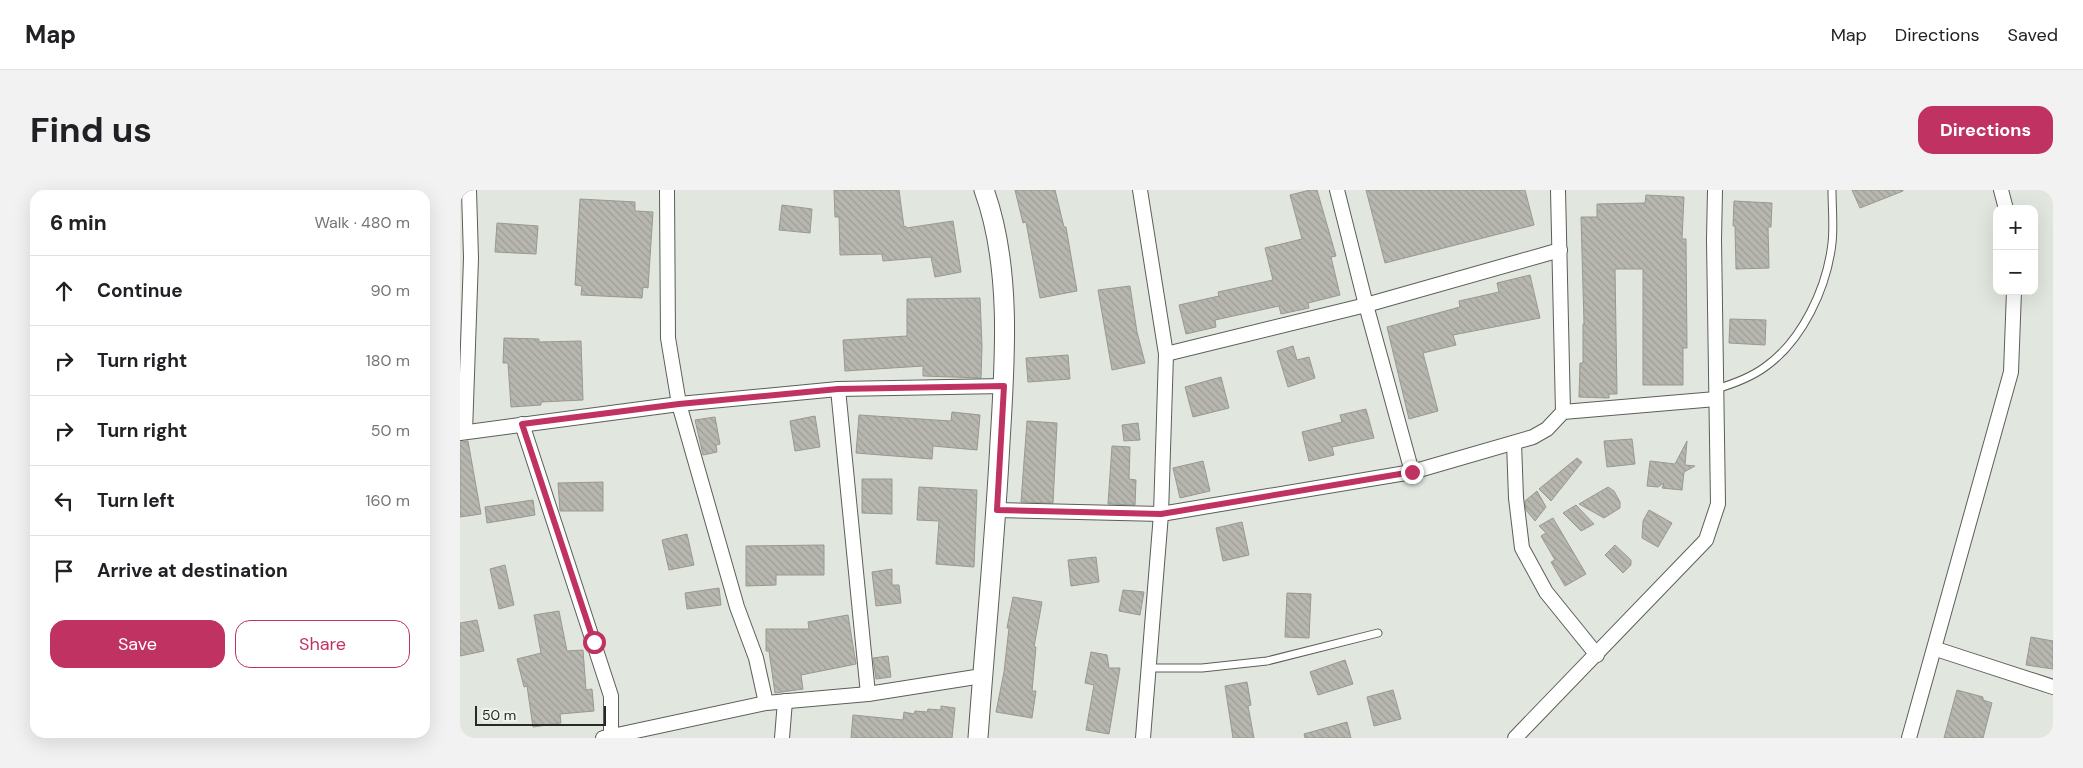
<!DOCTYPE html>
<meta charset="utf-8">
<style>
:root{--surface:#fff;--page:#f2f2f2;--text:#202124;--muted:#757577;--line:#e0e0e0;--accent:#c03261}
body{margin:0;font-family:"DM Sans",sans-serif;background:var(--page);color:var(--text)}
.controls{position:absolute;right:15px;top:15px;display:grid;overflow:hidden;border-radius:10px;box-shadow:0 5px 20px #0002}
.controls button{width:45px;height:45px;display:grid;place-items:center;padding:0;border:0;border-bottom:1px solid var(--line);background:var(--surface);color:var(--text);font:25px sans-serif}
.scale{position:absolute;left:15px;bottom:12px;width:131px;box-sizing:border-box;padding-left:5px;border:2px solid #272926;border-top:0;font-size:14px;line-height:18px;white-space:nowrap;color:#272926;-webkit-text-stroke:4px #eef3eb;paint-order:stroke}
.stop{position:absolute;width:15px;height:15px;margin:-11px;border:4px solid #c03261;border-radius:50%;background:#fff}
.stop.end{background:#c03261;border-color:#fff;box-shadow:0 1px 5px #0008}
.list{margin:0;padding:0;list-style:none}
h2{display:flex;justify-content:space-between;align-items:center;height:65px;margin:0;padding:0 20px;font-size:21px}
h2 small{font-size:16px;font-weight:400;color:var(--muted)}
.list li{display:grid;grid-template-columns:32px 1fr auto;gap:15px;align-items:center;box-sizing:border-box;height:70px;padding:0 20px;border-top:1px solid var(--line)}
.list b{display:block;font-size:19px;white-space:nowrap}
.list em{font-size:16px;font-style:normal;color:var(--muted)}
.actions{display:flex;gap:10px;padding:15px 20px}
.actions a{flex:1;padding:11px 0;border:1px solid var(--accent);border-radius:15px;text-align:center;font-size:18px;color:var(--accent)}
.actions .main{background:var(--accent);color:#fff}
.icon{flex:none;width:28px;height:28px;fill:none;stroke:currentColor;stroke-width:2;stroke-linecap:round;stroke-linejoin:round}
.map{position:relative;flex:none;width:1593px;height:548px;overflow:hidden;border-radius:15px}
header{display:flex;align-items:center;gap:30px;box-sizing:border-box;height:70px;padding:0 25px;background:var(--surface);border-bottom:1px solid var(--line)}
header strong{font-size:24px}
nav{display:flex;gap:28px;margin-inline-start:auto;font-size:18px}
.intro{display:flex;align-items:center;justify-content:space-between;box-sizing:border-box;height:120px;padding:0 30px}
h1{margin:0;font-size:35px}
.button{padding:12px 22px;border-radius:15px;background:var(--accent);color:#fff;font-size:18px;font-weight:700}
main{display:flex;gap:30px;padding:0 30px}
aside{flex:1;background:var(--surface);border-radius:15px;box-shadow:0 5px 20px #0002}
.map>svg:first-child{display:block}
</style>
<header>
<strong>Map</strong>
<nav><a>Map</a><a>Directions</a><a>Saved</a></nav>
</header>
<div class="intro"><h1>Find us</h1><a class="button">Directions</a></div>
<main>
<aside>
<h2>6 min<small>Walk · 480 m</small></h2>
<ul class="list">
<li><svg class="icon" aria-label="ahead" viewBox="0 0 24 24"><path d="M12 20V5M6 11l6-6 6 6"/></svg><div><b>Continue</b></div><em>90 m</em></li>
<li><svg class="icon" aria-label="right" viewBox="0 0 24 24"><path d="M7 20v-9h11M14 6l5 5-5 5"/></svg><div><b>Turn right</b></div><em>180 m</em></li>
<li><svg class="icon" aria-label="right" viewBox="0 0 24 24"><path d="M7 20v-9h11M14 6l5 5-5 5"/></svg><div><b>Turn right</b></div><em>50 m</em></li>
<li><svg class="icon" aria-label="left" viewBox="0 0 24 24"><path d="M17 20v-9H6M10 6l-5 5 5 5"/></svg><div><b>Turn left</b></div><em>160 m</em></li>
<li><svg class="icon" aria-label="arrive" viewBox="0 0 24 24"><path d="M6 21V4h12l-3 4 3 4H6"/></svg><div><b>Arrive at destination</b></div></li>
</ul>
<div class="actions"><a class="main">Save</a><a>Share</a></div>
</aside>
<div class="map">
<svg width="1593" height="548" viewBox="0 0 1593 548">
<defs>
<pattern id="building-back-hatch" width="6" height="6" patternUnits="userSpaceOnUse" patternTransform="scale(1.25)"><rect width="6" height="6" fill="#b7b7af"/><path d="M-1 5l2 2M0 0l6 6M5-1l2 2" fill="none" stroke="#9d9d96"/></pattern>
</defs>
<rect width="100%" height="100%" fill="#e1e6de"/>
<!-- building -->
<g fill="url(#building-back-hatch)" stroke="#999992">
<path d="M 374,0 L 439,0 L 444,37 L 446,36 L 446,38 L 493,31 L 501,82 L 475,87 L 471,67 L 423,71 L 422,64 L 380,65 L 379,27 L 375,27 Z"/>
<path d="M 555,0 L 595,0 L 604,37 L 606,37 L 617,101 L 580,108 L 566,32 L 563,33 Z"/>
<path d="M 850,0 L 857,0 L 876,66 L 871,67 L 880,105 L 848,113 L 849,118 L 821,124 L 819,116 L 755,130 L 756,137 L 726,144 L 719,115 L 759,106 L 758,102 L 813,90 L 805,58 L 842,49 L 830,5 Z"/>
<path d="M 906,0 L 1065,0 L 1074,35 L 925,73 Z"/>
<path d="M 1392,0 L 1443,0 L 1443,1 L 1400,18 Z"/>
<path d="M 1186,5 L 1224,7 L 1222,49 L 1226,49 L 1227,158 L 1223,158 L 1223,195 L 1183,195 L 1183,79 L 1155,79 L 1157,204 L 1149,204 L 1149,208 L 1119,207 L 1120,173 L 1123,173 L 1123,134 L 1124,134 L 1121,27 L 1137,27 L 1137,14 L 1185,13 Z"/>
<path d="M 120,9 L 175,12 L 175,21 L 193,22 L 188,98 L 183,97 L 182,108 L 121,105 L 122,96 L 115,95 Z"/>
<path d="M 1274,11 L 1312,13 L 1311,37 L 1308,37 L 1309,78 L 1276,79 L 1275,36 L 1273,36 Z"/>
<path d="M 322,15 L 352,19 L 350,43 L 319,40 Z"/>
<path d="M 37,33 L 78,36 L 76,64 L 35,62 Z"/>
<path d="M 1070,85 L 1080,128 L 993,145 L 996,155 L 963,163 L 978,221 L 949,229 L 927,137 L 1000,117 L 999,111 L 1039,102 L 1037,93 Z"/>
<path d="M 670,96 L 677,142 L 685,173 L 652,180 L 638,100 Z"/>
<path d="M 520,108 L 522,156 L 521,188 L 463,186 L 463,176 L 385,181 L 383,150 L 447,146 L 447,109 Z"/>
<path d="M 1270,129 L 1306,130 L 1305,155 L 1269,153 Z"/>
<path d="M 44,148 L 79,149 L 79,152 L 121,151 L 123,210 L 81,212 L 81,215 L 51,217 L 48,173 L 43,173 Z"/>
<path d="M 833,156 L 837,170 L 849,167 L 855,188 L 828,197 L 817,161 Z"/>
<path d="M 608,165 L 610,189 L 568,192 L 566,168 Z"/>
<path d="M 761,187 L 769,218 L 733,227 L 725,197 Z"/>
<path d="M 906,219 L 914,248 L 872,257 L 874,265 L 849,271 L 842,242 L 882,232 L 880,225 Z"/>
<path d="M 492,222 L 520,225 L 517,260 L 473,256 L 472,269 L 396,263 L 399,225 L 491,231 Z"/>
<path d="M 355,226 L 360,257 L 335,261 L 330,231 Z"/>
<path d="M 255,227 L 260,254 L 256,255 L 257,262 L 243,265 L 235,230 Z"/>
<path d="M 567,231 L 597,233 L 593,313 L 561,312 Z"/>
<path d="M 678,233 L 680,250 L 664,251 L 662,235 Z"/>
<path d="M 1172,249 L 1175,274 L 1147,277 L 1144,251 Z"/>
<path d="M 8,251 L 21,324 L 0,327 L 0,252 Z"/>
<path d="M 1227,251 L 1225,275 L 1235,276 L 1224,282 L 1222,300 L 1202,298 L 1204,293 L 1198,297 L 1187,296 L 1190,271 L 1215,274 Z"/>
<path d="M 652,256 L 670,257 L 669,289 L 676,290 L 675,315 L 648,314 Z"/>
<path d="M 1117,268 L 1122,272 L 1091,311 L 1079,299 Z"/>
<path d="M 743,271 L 750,301 L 720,308 L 713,278 Z"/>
<path d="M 402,289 L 432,289 L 432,324 L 402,323 Z"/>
<path d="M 143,292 L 143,321 L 100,321 L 98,293 Z"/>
<path d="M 459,297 L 517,300 L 514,377 L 476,374 L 479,331 L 457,330 Z"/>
<path d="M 1148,297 L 1154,301 L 1160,312 L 1160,318 L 1144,328 L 1119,314 Z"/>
<path d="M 1077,301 L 1086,317 L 1075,331 L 1066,320 L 1065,311 Z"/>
<path d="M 73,310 L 75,325 L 27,333 L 25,317 Z"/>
<path d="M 1116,315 L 1134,334 L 1121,341 L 1103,323 Z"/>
<path d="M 1189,320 L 1212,333 L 1198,357 L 1182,348 L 1183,331 Z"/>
<path d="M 1093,328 L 1126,384 L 1105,396 L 1091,372 L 1095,370 L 1081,346 L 1086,343 L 1079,336 Z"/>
<path d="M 782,332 L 789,365 L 763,371 L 756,338 Z"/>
<path d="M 227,344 L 234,375 L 209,380 L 202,350 Z"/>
<path d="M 364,355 L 364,385 L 316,385 L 316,395 L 286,396 L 286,356 Z"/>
<path d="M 1155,355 L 1171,370 L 1171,375 L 1163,383 L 1145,365 Z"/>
<path d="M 636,367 L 639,392 L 611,396 L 608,370 Z"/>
<path d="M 45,375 L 54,415 L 39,419 L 30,379 Z"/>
<path d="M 432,379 L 432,395 L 439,395 L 441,413 L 416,416 L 412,382 Z"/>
<path d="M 259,398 L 261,415 L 227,419 L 225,403 Z"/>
<path d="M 663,400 L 684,402 L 680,425 L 659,421 Z"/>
<path d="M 827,403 L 851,404 L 849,448 L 825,447 Z"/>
<path d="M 553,407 L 582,412 L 574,457 L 576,457 L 572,501 L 576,501 L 572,528 L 536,522 L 544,482 L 549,438 L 547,438 Z"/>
<path d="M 99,421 L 107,461 L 123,460 L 126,500 L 132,499 L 134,521 L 100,524 L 101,533 L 73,537 L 67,496 L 64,497 L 57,469 L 81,463 L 74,425 Z"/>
<path d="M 388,425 L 396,474 L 341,485 L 343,499 L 315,503 L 309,461 L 306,461 L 306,439 L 349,439 L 348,432 Z"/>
<path d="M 17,430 L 24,461 L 0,466 L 0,433 Z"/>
<path d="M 1571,447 L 1593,451 L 1593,479 L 1566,475 Z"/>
<path d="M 631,462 L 647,465 L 649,478 L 660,478 L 649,544 L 626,540 L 634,495 L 625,493 Z"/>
<path d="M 428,466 L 431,487 L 416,489 L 413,468 Z"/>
<path d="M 885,470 L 893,494 L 858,505 L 850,482 Z"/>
<path d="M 787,492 L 791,515 L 788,516 L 794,548 L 773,548 L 765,496 Z"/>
<path d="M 933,500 L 941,529 L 914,536 L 907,507 Z"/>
<path d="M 1497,500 L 1523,507 L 1523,510 L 1532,513 L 1523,548 L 1484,548 Z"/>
<path d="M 481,516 L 495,518 L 492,548 L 391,548 L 393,525 L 443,530 L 444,522 L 454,524 L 455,521 L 467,522 L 468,519 L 481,520 Z"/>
<path d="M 887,532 L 891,548 L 845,548 L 844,544 Z"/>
</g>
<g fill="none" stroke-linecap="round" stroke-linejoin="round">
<!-- lane casing -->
<g stroke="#5b5f58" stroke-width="9">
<g id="lane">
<path d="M 1256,199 C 1273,194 1290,188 1305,177 C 1342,151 1367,98 1372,53 C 1374,36 1372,18 1372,0"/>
<path d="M 688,478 L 742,478 L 807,471 L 918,443"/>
</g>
</g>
<!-- street casing -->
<g stroke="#5b5f58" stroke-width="16">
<g id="street">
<path d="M 207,0 L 208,148 L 219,214 L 277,417 L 296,468 L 306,513"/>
<path d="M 680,0 L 706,164 L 701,324 L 683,548"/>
<path d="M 877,0 L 906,115 L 952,282"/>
<path d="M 1098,0 L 1103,222"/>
<path d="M 1541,0 L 1546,19"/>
<path d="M 706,164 L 906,115 L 1100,60"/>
<path d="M 378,199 L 408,504"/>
<path d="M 62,234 L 151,506 L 151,548"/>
<path d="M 5,242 L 11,68 L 9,0"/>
<path d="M 0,243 L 219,214 L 378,199 L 544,196"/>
<path d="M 1054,253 L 1056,308 L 1062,358 L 1086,402 L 1137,465"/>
<path d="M 537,320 L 701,324 L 952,282 L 1073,247 L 1087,239 L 1103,222 L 1256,209"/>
<path d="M 1476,459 L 1593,497"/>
<path d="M 143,548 L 306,513 L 408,504 L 522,486"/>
<path d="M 322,548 L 325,511"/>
<path d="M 1055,548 L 1246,350 L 1258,314 L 1254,50 L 1255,0"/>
<path d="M 1449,548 L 1551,182 L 1554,101"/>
</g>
</g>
<!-- secondary casing -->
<g stroke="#5b5f58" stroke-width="21">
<path id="secondary" d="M 518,548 C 525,449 535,351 540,252 C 545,171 552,77 524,0"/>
</g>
<!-- lane -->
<use href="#lane" stroke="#fff" stroke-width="7"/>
<!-- street -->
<use href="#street" stroke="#fff" stroke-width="14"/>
<!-- secondary -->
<use href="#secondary" stroke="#fff" stroke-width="19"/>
</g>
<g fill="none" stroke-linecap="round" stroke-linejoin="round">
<!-- route -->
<path stroke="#c03261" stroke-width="6" d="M 134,452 L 62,234 L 219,214 L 378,199 L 544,196 L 537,320 L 701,324 L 952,282"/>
</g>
</svg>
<div class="controls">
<button>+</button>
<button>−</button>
</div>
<div class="scale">50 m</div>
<div class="stop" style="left:134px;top:452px"></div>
<div class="stop end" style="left:952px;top:282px"></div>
</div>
</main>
